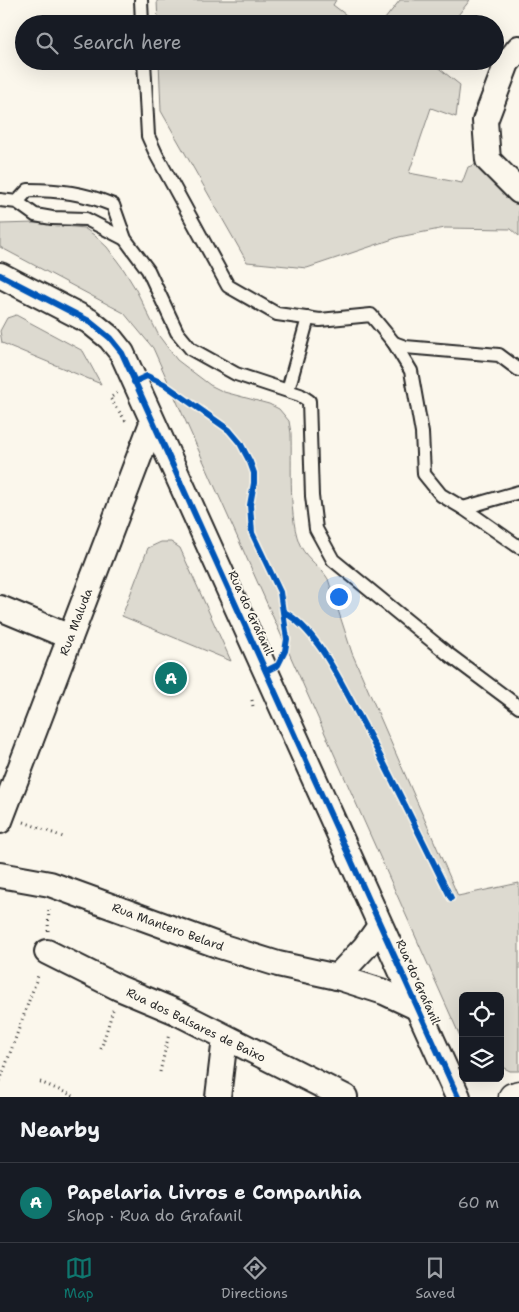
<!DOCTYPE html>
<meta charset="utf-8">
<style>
:root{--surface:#171b24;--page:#242831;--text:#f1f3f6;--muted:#9ea1a6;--line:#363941;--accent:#0f766e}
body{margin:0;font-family:"Shantell Sans",sans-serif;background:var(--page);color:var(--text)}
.controls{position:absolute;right:15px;bottom:15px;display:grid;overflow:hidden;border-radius:8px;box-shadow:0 5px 20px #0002}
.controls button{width:45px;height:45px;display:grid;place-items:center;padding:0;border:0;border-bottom:1px solid var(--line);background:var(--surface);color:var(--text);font:25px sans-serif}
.you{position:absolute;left:338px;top:596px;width:18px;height:18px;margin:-12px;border:4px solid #fff;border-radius:50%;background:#1a73e8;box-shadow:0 0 0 8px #1a73e833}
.badge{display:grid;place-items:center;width:32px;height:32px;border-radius:50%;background:var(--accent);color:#fff;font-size:16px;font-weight:700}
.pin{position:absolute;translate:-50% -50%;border:2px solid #fff;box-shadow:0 1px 5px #0006}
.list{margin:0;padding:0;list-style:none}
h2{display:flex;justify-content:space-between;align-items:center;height:65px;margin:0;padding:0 20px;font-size:21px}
h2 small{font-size:16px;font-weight:400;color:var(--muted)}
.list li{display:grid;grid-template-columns:32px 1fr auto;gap:15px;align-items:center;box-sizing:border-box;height:80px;padding:0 20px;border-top:1px solid var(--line)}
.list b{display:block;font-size:19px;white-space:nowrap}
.list p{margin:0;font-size:16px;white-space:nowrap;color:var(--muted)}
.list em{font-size:16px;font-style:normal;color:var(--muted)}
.icon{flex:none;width:28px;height:28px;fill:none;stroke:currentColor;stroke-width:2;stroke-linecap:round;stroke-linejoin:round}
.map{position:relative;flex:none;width:519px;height:1097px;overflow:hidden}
.search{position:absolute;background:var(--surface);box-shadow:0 5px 20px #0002;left:15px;right:15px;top:15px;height:55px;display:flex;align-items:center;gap:12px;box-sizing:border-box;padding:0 18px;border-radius:28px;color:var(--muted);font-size:19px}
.sheet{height:145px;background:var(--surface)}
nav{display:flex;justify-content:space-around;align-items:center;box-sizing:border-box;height:70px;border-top:1px solid var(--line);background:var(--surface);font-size:14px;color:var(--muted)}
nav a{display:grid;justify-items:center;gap:2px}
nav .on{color:var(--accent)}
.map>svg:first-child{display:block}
</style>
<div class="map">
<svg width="519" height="1097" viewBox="0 0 519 1097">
<rect width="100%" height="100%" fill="#fbf7ec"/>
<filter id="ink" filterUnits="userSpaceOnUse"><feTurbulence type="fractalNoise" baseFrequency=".02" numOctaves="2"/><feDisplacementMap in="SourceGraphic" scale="10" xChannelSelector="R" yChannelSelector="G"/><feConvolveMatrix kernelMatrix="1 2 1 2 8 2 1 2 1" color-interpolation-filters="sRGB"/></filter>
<g filter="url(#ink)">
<!-- green -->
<g fill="#dddad0" stroke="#84827e">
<path d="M 157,0 L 336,0 L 333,5 L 358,24 L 158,24 Z"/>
<path d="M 400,0 L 470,0 L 451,24 L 381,24 Z"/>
<path d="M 159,61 L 430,61 L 460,85 L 456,117 L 431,108 L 409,173 L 462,183 L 468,167 L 488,160 L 519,190 L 519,236 L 511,229 L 445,228 L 399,237 L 307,268 L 247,262 L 161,111 Z"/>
<path d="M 35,223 L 84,228 L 94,235 L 107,247 L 124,270 L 135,288 L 159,336 L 177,360 L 210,385 L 224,392 L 269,404 L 279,409 L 289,421 L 291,433 C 292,462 288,522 301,547 C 308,560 321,567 328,579 L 352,653 L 458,896 L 519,883 L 519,1071 L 510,1071 L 500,1066 L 500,996 L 463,996 L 463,1043 L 153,348 L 124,313 L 0,247 L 0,224 Z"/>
<path d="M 16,315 L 83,351 L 101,384 L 2,343 L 0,331 L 7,318 Z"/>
<path d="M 161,542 L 171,542 L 180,548 L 231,661 L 122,616 L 148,548 Z"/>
</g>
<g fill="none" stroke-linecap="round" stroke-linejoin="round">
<!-- lane casing -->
<g stroke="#2b2b2b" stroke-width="16">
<g id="lane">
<path d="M 141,0 L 142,24"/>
<path d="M 144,61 L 148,136 L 157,156 L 228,286 L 277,314 L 320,320 L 371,315 L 394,343 L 411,371 L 422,433 L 424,474 L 441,495 L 463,508 L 519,547"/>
<path d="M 0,200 L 17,202 L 35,215 L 52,218 L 86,219 L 125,239"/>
<path d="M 17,202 L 28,190 C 59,190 84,193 113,205 L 125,239 L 148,270 L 177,332 L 191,349 L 236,374 L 300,395 L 309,401 L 312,496 L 316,529 L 333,560 L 448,654 L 519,707"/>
<path d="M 394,343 L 405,347 L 499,355 L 519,370"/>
<path d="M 288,390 L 308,318"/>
<path d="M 463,508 L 519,492"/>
</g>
</g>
<!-- street casing -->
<g stroke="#2b2b2b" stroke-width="28">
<g id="street">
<path d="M 519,48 L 507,63 L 485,121 L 488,160 L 519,191"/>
<path d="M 0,275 L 89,321 L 110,338 L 122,353 L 458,1097"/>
<path d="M 0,608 L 70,637"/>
<path d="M 0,821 L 152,423"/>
<path d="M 0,875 L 50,884 L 220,946 L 278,964 L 337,977 L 384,992 L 416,1007"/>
<path d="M 47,952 L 119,988 L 174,1011 L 345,1097"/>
<path d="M 337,977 L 365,947 L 380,926"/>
<path d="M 218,1097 L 225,1038"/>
</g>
</g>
<!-- secondary casing -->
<g stroke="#2b2b2b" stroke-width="31">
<path id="secondary" d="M 513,1097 L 519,1095"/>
</g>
<!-- path -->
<g stroke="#2b2b2b" stroke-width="3" stroke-dasharray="1 4" stroke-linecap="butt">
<path d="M 117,393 L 110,398 L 127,423"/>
<path d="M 252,700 L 253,707"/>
<path d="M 24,822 L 63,837"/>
<path d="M 48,931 L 49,907"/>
<path d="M 101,1049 L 113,1010"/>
<path d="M 160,1072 L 169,1034"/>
<path d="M 0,1081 L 39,973"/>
<path d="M 40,1082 L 76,1097"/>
</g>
<!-- lane -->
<use href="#lane" stroke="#fbf7ec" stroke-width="12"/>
<!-- street -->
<use href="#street" stroke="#fbf7ec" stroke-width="24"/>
<!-- secondary -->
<use href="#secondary" stroke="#fbf7ec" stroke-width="28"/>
<!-- cycleway casing -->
<g stroke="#fbf7ec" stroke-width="9">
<g id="cycleway">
<path d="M 0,275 L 89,321 L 110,338 L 122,353 L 458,1097"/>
<path d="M 134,382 L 147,376 L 164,384 L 229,430 L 240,443 L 250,462 L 254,473 L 254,483 L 250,505 L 252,533 L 280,592 L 287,639 L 285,651 L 278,665 L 266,671"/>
<path d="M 284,612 C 317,630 339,679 357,712 C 390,773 420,836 451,898"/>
</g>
</g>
<!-- cycleway -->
<use href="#cycleway" stroke="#0057b8" stroke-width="6"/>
</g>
</g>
<g text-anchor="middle" stroke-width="4" stroke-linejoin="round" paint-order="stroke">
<!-- street labels -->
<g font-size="12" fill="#2b2b2b" stroke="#fbf7ec">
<text transform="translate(251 613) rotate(65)" y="4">Rua do Grafanil</text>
<text transform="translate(76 622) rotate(-69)" y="4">Rua Maluda</text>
<text transform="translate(168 927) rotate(20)" y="4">Rua Mantero Belard</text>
<text transform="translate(418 982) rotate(66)" y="4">Rua do Grafanil</text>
<text transform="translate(196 1025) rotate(26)" y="4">Rua dos Balsares de Baixo</text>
</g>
</g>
</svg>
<div class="controls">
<button><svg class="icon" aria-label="locate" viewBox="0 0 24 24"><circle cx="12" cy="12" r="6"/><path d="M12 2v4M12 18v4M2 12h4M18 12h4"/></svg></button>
<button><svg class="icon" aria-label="layers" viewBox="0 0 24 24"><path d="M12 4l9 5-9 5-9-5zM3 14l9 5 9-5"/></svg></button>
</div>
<div class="you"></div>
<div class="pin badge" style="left:171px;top:678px">A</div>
<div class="search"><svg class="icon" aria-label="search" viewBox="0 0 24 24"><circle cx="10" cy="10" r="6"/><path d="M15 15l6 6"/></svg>Search here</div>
</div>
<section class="sheet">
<h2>Nearby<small></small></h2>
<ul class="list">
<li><span class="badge">A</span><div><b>Papelaria Livros e Companhia</b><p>Shop · Rua do Grafanil</p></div><em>60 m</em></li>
</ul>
</section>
<nav>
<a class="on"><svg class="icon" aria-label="map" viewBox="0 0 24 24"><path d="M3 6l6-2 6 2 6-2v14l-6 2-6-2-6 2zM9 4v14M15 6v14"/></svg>Map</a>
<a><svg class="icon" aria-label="directions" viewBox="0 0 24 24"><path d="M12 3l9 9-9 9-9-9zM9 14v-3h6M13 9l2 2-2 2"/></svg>Directions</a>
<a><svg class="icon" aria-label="saved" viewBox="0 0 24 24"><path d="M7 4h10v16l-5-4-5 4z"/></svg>Saved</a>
</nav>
